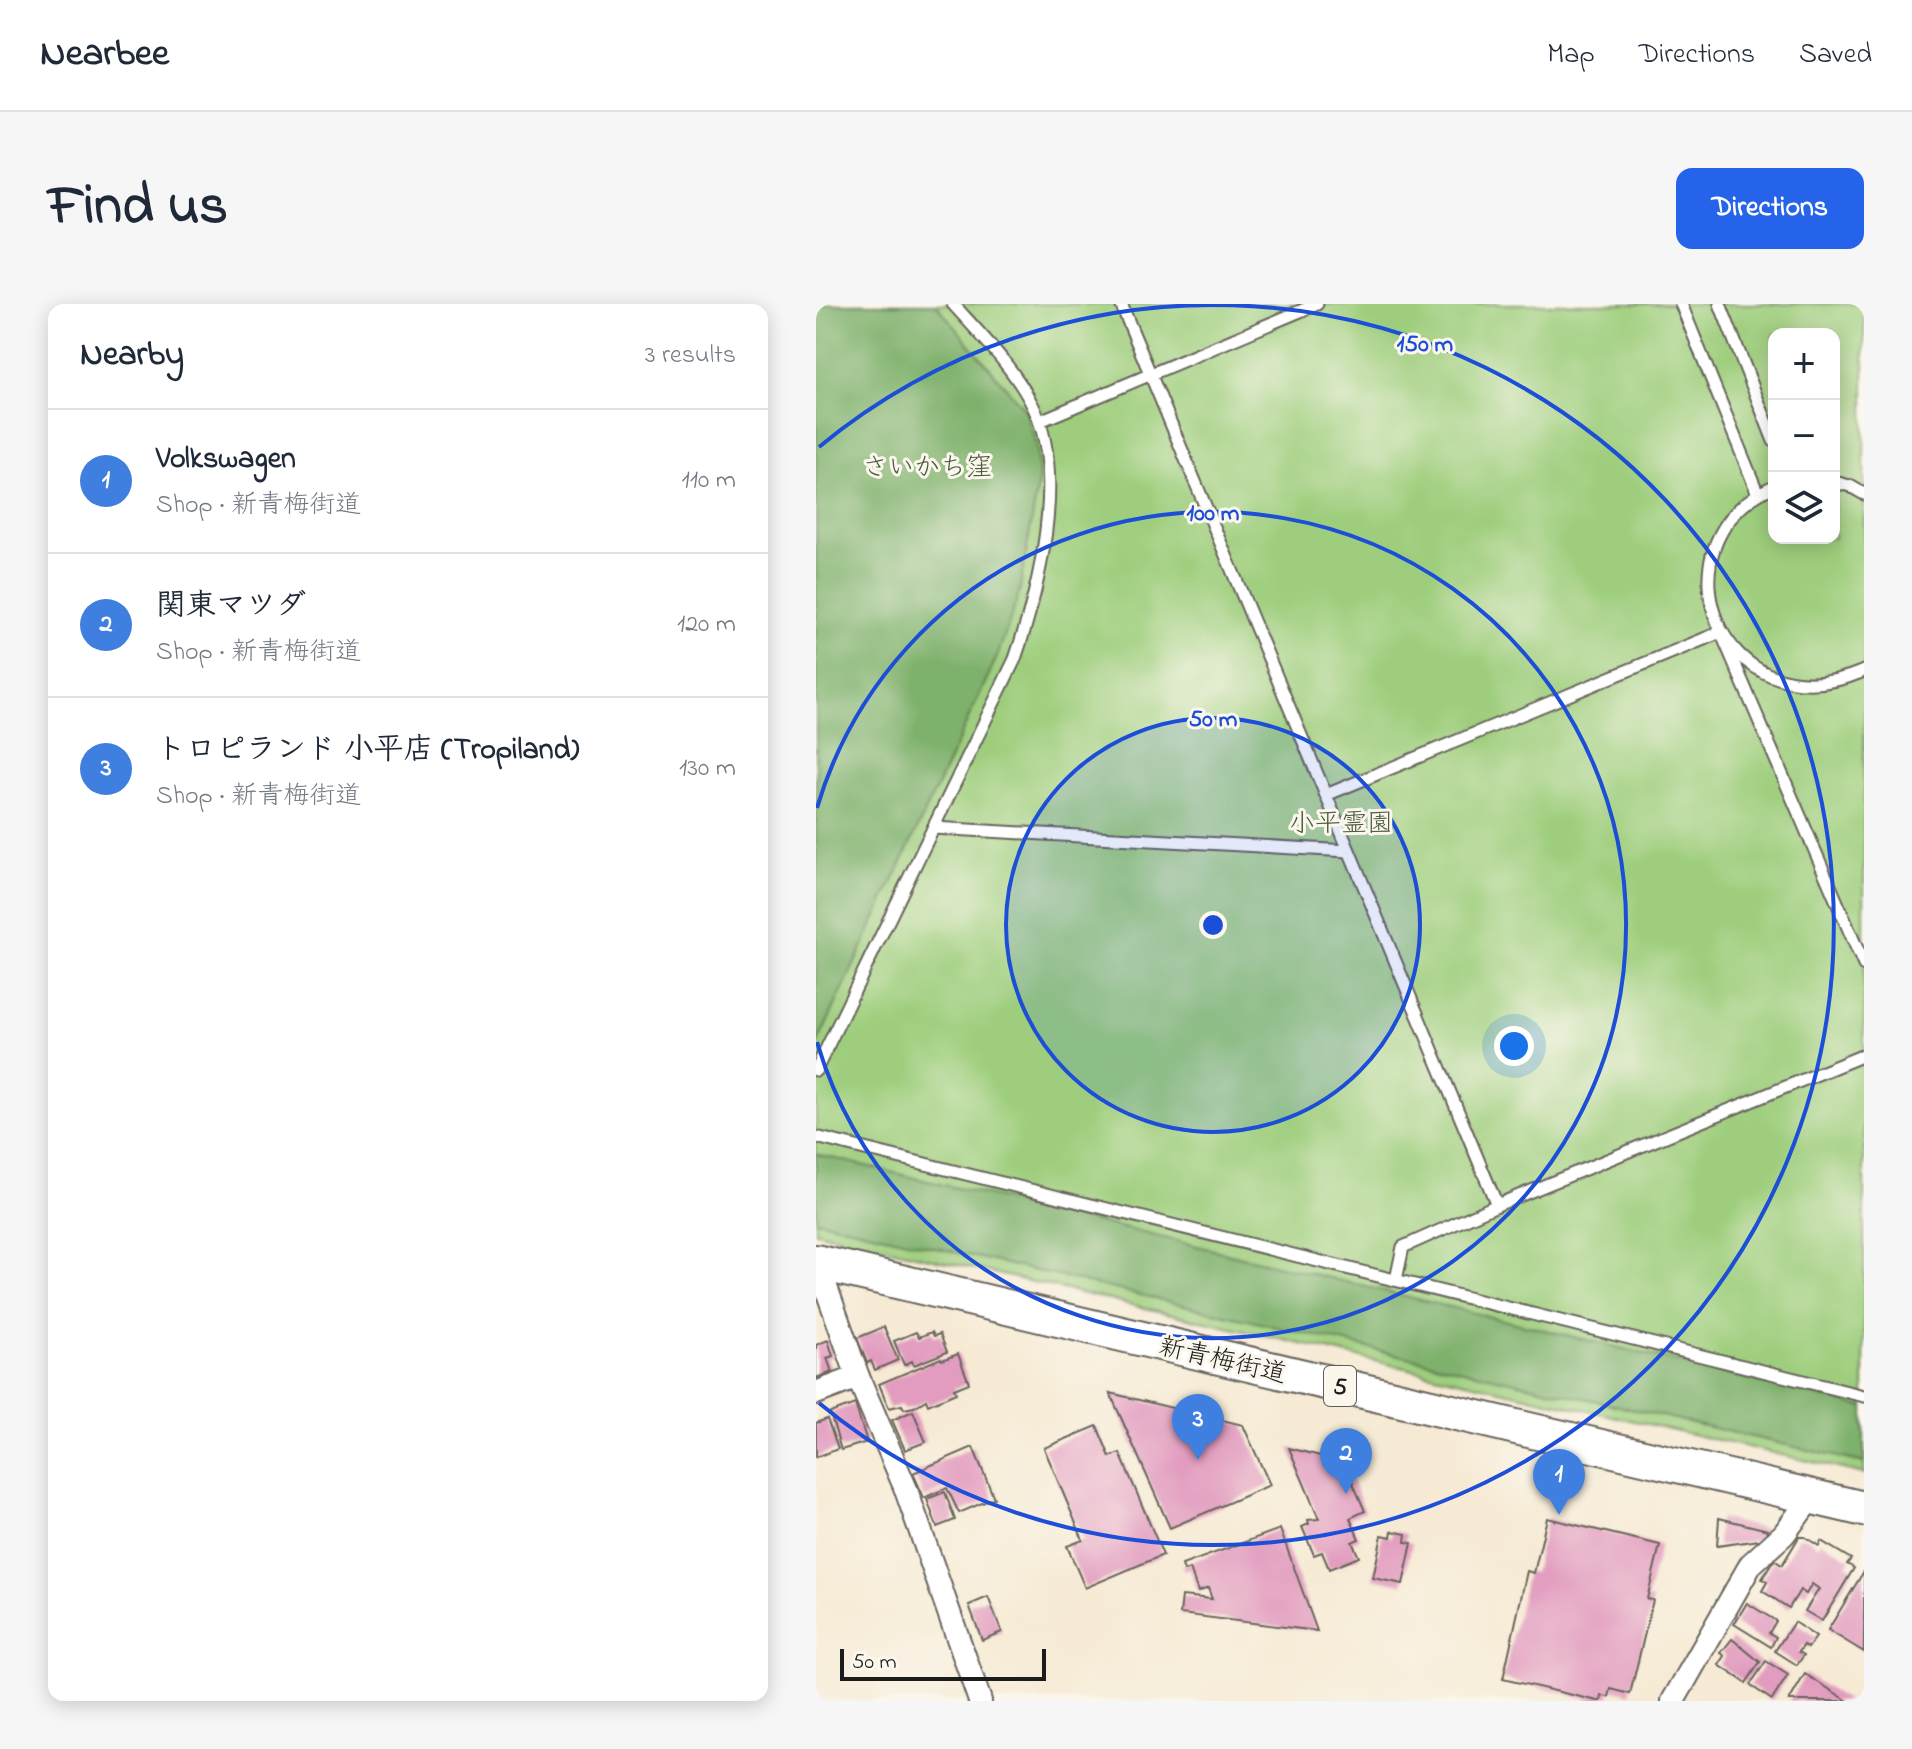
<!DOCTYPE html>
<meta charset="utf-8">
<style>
:root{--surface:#fff;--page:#f6f6f7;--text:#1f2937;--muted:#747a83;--line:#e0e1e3;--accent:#2563eb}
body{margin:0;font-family:"Indie Flower","Klee One",sans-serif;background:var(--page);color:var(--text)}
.controls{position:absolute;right:24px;top:24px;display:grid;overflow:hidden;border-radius:16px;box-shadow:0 4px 20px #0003}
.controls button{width:72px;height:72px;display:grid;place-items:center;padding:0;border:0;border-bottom:2px solid var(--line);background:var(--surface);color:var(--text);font:40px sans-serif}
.scale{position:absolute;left:24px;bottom:20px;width:206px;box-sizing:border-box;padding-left:8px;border:4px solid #1c1c1c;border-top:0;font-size:22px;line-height:28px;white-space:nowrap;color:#1c1c1c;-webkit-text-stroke:6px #fbf7ec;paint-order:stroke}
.you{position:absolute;left:698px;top:742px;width:28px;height:28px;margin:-20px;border:6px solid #fff;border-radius:50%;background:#1a73e8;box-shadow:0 0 0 12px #1a73e833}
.badge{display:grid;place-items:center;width:52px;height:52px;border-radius:50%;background:var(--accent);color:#fff;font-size:26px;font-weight:700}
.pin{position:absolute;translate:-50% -66px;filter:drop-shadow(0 2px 4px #0008)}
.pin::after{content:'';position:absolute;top:42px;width:28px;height:24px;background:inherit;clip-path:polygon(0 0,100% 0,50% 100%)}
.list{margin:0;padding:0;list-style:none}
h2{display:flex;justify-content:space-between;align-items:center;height:104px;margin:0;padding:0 32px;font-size:34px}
h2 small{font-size:26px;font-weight:400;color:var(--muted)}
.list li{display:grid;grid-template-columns:52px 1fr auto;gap:24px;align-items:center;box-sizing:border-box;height:144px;padding:0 32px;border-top:2px solid var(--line)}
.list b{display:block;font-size:30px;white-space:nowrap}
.list p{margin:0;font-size:26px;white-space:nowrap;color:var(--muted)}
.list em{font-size:26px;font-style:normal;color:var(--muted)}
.icon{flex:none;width:44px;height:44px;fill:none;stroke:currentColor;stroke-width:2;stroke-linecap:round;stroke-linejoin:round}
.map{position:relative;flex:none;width:1048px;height:1397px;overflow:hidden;border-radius:16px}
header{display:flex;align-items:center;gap:48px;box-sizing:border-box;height:112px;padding:0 40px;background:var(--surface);border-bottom:2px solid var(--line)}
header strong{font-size:38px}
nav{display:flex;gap:44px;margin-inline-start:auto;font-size:28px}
.intro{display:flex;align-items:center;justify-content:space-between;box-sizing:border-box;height:192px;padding:0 48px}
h1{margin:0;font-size:56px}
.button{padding:20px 36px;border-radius:16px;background:var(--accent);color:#fff;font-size:28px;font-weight:700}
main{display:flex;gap:48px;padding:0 48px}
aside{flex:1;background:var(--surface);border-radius:16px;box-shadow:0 4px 20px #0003}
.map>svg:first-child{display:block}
</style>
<header>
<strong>Nearbee</strong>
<nav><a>Map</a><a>Directions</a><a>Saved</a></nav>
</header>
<div class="intro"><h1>Find us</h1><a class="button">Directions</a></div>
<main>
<aside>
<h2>Nearby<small>3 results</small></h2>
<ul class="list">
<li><span class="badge" style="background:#3f7fe0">1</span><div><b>Volkswagen</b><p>Shop · 新青梅街道</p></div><em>110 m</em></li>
<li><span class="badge" style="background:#3f7fe0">2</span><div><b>関東マツダ</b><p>Shop · 新青梅街道</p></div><em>120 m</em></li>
<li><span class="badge" style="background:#3f7fe0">3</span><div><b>トロピランド 小平店 (Tropiland)</b><p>Shop · 新青梅街道</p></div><em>130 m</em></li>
</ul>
</aside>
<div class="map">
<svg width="1048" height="1397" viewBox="0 0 1048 1397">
<rect width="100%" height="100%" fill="#fbf7ec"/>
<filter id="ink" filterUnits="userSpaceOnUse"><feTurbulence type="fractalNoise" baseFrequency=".0125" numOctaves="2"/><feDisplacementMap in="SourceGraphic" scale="16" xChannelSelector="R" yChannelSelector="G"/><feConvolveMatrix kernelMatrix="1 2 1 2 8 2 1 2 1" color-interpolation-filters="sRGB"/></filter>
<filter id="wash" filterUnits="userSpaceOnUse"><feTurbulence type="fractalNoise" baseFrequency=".006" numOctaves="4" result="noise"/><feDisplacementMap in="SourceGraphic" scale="32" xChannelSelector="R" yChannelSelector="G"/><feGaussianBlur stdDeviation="1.8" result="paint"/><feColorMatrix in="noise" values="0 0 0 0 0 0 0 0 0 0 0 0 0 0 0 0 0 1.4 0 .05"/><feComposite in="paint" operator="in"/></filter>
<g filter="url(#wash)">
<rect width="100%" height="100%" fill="#f6ead4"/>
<!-- green -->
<path fill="#9ece7d" stroke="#5d754c" stroke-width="2" fill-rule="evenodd" d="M 0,0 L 1048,0 L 1048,1170 L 0,928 ZM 958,30 L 1018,30 L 1018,234 L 958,234 Z"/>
<!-- forest -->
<g fill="#7eb16c" stroke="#4d6644" stroke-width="2">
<path d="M 0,0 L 120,0 L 210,107 L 220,142 L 223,175 L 203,290 L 182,351 L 0,743 Z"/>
<path d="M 0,850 L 1048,1103 L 1048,1159 L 0,916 Z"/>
</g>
<g id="blocks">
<!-- building -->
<g fill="#e29cbf">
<path d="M 68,1023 L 82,1056 L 59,1066 L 55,1057 L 51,1059 L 41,1034 Z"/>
<path d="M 100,1028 L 103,1033 L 116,1028 L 118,1032 L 124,1030 L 131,1048 L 98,1061 L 96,1057 L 88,1061 L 78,1037 Z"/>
<path d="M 12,1036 L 17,1052 L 11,1054 L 16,1068 L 0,1074 L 0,1041 Z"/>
<path d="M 142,1050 L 153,1079 L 138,1085 L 140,1089 L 112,1101 L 110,1096 L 98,1103 L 88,1105 L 86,1101 L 73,1104 L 63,1080 L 125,1054 L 126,1056 Z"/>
<path d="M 294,1089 L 427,1121 L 454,1181 L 354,1224 Z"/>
<path d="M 39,1100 L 51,1138 L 25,1146 L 14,1109 Z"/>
<path d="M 97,1107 L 110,1138 L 89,1146 L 76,1116 Z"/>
<path d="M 11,1115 L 22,1145 L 0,1153 L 0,1119 Z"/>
<path d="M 281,1122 L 294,1153 L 304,1149 L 347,1251 L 269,1284 L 251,1242 L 267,1236 L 228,1144 Z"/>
<path d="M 157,1143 L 178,1194 L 143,1209 L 131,1184 L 108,1194 L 97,1169 Z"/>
<path d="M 473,1144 L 528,1158 L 549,1207 L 534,1214 L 543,1235 L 536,1238 L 543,1253 L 513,1265 L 506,1248 L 498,1251 L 486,1223 L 493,1220 L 492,1216 L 503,1215 Z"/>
<path d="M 129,1188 L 139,1216 L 121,1223 L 111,1195 Z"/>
<path d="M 731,1214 L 844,1241 L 831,1295 L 837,1296 L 814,1390 L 795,1385 L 793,1393 L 786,1392 L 785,1397 L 782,1397 L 687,1375 L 711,1267 L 718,1269 Z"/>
<path d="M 903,1214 L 952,1226 L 950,1235 L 901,1242 Z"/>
<path d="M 464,1225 L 501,1327 L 364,1310 L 366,1292 L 396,1295 L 392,1284 L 382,1288 L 374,1265 L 368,1267 L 366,1261 Z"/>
<path d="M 576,1227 L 590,1230 L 589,1238 L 596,1239 L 587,1280 L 557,1274 L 566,1231 L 575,1233 Z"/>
<path d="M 983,1233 L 989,1233 L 1003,1242 L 1005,1237 L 1035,1255 L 1031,1260 L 1038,1264 L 1006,1317 L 989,1307 L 1003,1285 L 996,1280 L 990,1290 L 984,1286 L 973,1304 L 946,1287 L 951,1278 L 946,1275 L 958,1256 L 966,1261 Z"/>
<path d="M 1048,1267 L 1048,1348 L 1012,1326 Z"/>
<path d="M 172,1293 L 186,1328 L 166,1336 L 153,1301 Z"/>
<path d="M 931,1299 L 960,1317 L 953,1329 L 960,1333 L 955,1343 L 918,1320 Z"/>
<path d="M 978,1318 L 1000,1333 L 992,1344 L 988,1341 L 983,1348 L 988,1351 L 981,1361 L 959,1347 Z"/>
<path d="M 916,1335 L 944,1358 L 930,1379 L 903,1361 L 909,1352 L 905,1349 Z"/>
<path d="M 950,1357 L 972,1371 L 956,1396 L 934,1381 Z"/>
<path d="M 989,1370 L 1032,1397 L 973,1397 Z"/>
</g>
</g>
</g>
<g filter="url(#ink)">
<use href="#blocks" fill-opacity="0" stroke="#68645c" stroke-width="2"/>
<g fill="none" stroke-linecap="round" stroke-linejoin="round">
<!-- service casing -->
<g stroke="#68645c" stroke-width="15">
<g id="service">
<path d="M 305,0 L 681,901"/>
<path d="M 865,0 L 942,190"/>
<path d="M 904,0 L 958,137"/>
<path d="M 224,117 L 501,0"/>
<path d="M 1018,178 L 1034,182 L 1048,190"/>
<path d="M 958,182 C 831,239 905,428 1048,367"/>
<path d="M 510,491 L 905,328 L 1048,661"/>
<path d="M 117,524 L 533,547"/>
<path d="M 0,766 L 199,355 C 223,285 251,171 217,102 C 198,64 165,31 137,0"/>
<path d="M 0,833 L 1048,1092"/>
<path d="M 580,976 L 587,943 L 681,901 L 1048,751"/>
</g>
</g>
<!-- minor casing -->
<g stroke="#68645c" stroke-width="26">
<g id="minor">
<path d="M 1,958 L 42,1073 L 89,1183 L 164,1397"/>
<path d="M 0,1089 L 42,1073"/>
<path d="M 857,1397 L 935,1260 L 968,1230 L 996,1192"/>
</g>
</g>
<!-- primary casing -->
<g stroke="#68645c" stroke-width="38">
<path id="primary" d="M 0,958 L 1048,1205"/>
</g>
<!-- service -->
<use href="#service" stroke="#fff" stroke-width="11"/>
<!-- minor -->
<use href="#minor" stroke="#fff" stroke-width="22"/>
<!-- primary -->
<use href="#primary" stroke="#fff" stroke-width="34"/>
</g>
</g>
<!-- distance rings -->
<circle cx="397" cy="621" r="207" fill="#1d4ed8" fill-opacity=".12"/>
<g fill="none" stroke="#1d4ed8" stroke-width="4">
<circle cx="397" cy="621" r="207"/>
<path d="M1 504A413 413 0 1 1 1 738"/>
<path d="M3 143A620 620 0 1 1 3 1099"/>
</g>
<g text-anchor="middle" stroke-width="6" stroke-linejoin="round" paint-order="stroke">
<!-- shield labels -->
<rect fill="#fbf7ec" stroke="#5f5e5a" stroke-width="2" x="508" y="1062" width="32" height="40" rx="6"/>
<g font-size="24" font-weight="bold" fill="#1c1c1c">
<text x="524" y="1090">5</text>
</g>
<!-- park labels -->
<g font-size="26" fill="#4a5a3e" stroke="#fbf7ec">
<text x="111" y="171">さいかち窪</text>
<text x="525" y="527">小平霊園</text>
</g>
<!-- street labels -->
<g font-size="26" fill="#1c1c1c" stroke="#fbf7ec">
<text transform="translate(407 1055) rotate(13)" y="9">新青梅街道</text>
</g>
</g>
<circle cx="397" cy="621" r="12" fill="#1d4ed8" stroke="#fbf7ec" stroke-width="4"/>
<g font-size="24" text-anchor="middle" font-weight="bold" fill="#1d4ed8" stroke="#fbf7ec" stroke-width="6" stroke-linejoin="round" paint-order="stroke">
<text x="609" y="47">150 m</text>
<text x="397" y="216">100 m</text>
<text x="397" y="422">50 m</text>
</g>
</svg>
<div class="controls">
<button>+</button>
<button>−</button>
<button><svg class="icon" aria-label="layers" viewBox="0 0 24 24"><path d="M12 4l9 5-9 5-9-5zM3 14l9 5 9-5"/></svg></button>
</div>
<div class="scale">50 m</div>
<div class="you"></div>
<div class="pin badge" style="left:743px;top:1211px;background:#3f7fe0">1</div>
<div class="pin badge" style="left:530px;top:1190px;background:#3f7fe0">2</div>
<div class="pin badge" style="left:382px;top:1156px;background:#3f7fe0">3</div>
</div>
</main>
